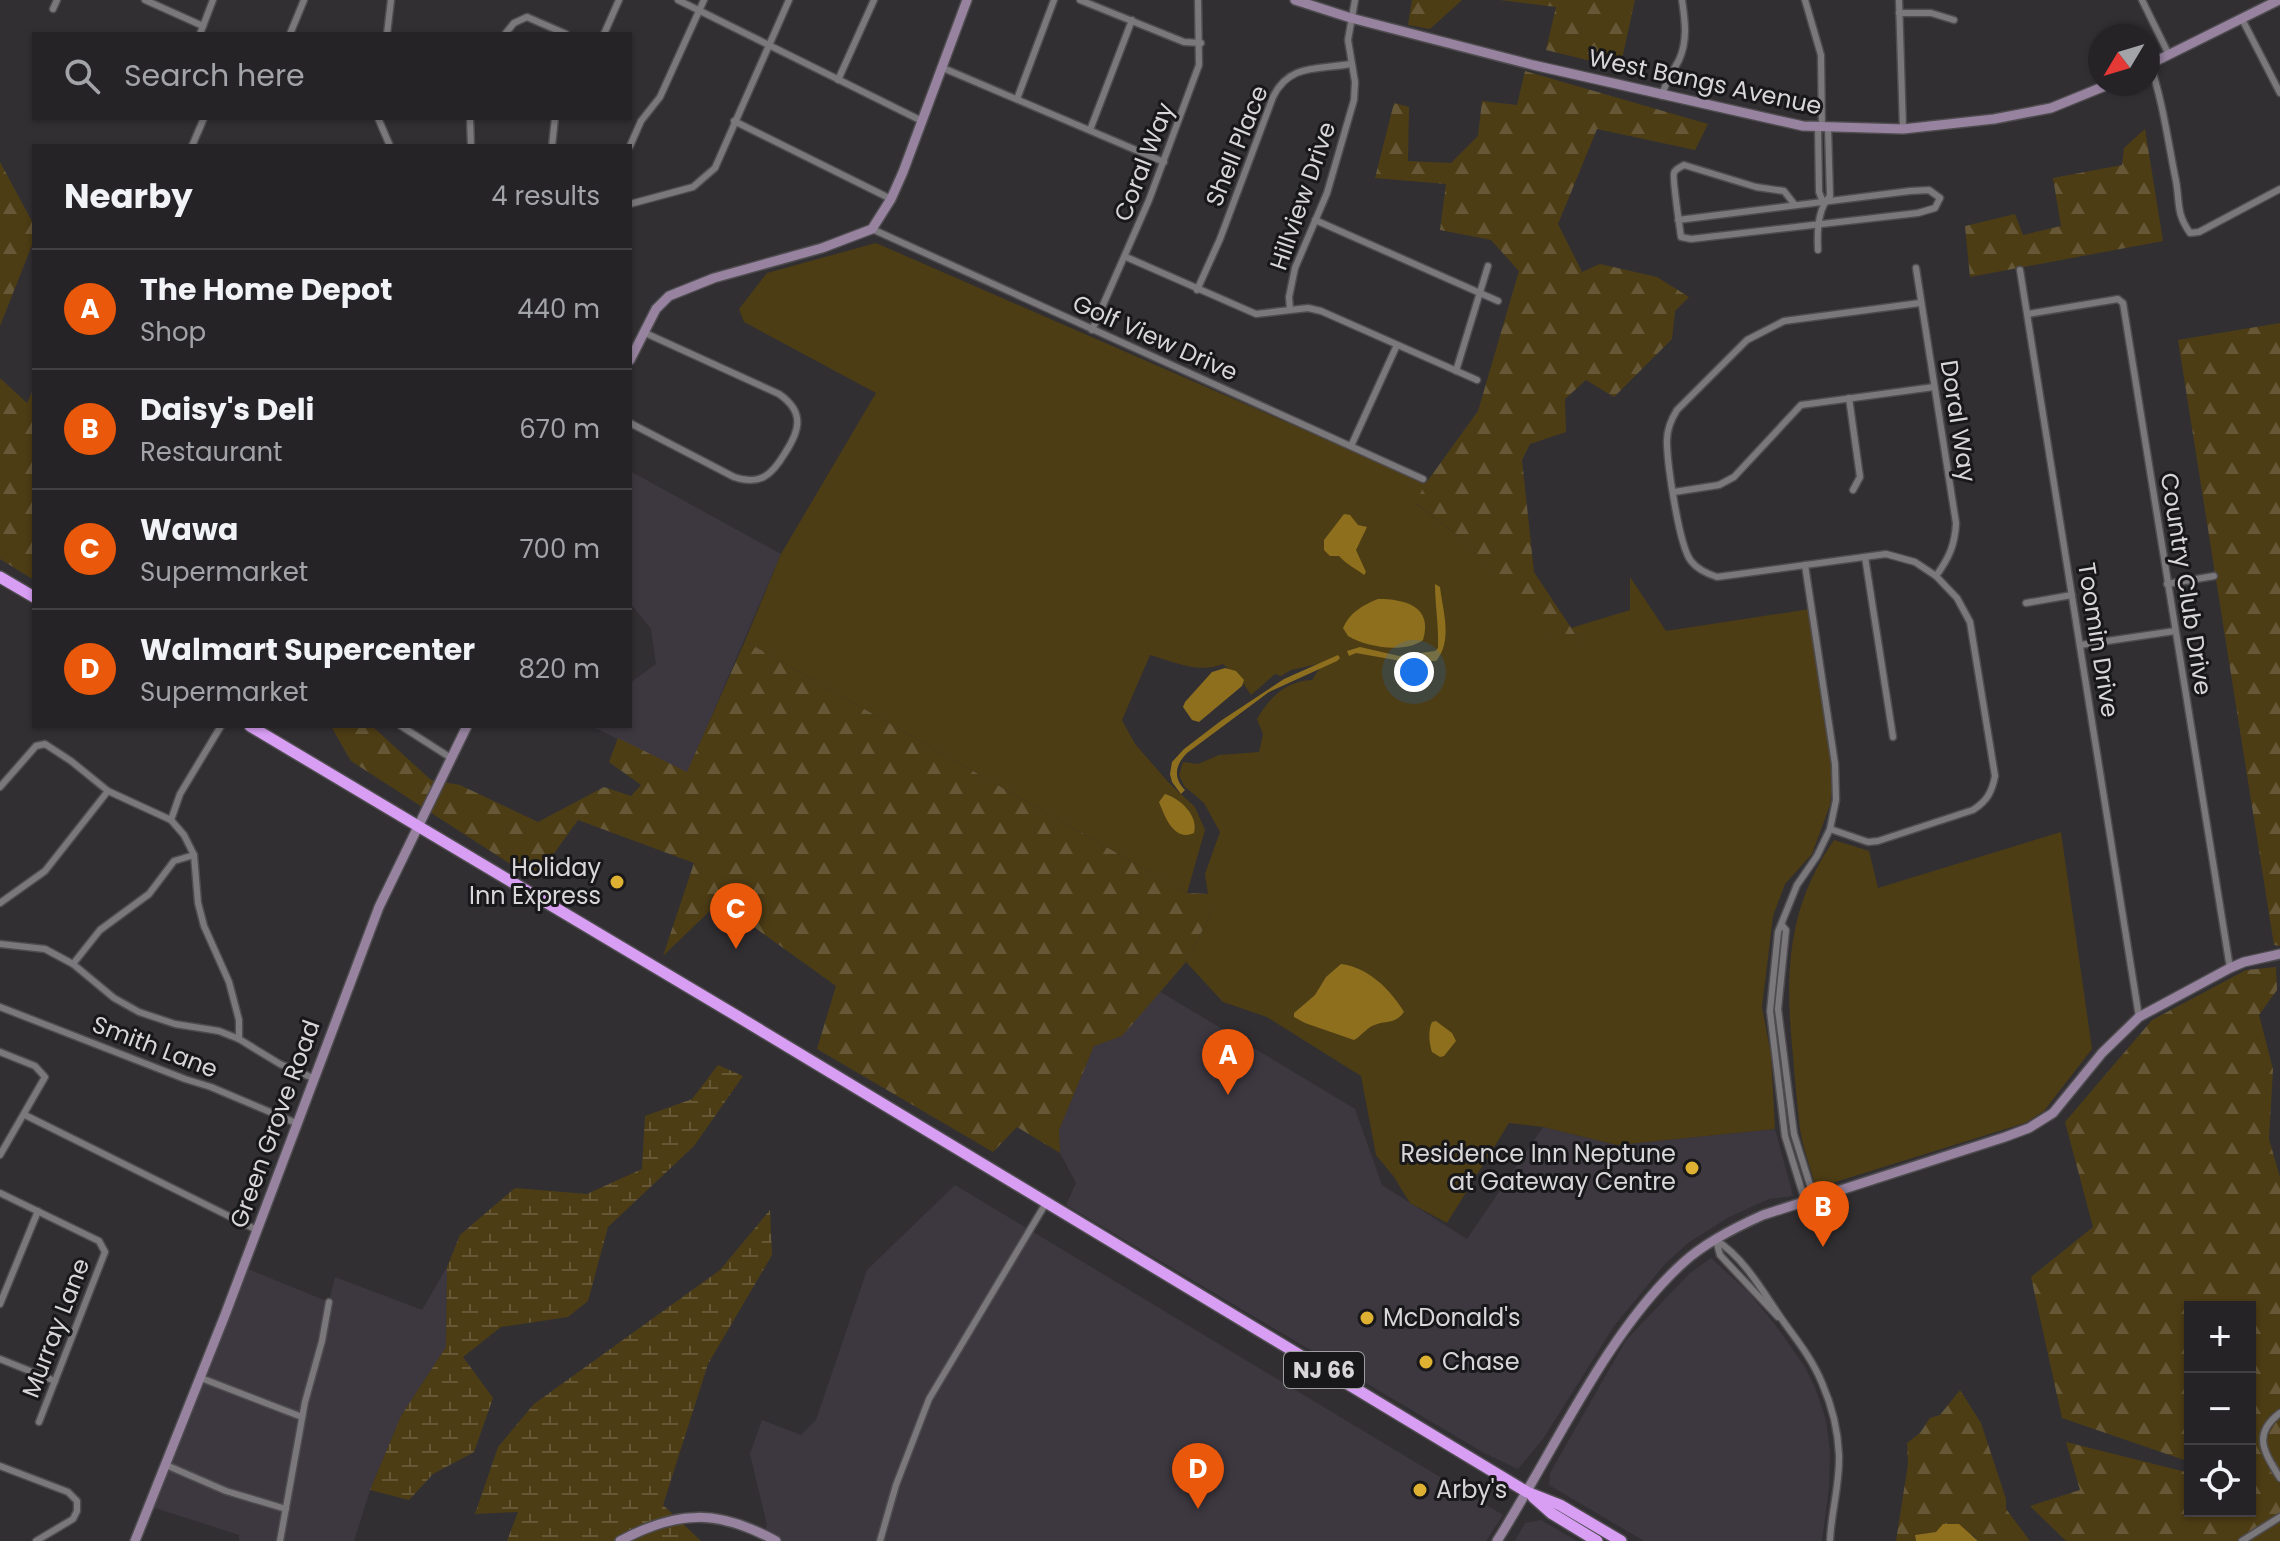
<!DOCTYPE html>
<meta charset="utf-8">
<style>
:root{--surface:#252326;--page:#312f32;--text:#f1f3f6;--muted:#a3a4a7;--line:#424043;--accent:#ea580c}
body{margin:0;font-family:Poppins,sans-serif;background:var(--page);color:var(--text)}
.controls{position:absolute;right:24px;bottom:24px;display:grid;overflow:hidden;border-radius:0px;box-shadow:0 2px 6px #0004}
.controls button{width:72px;height:72px;display:grid;place-items:center;padding:0;border:0;border-bottom:2px solid var(--line);background:var(--surface);color:var(--text);font:40px sans-serif}
.compass{position:absolute;left:2088px;top:24px;width:72px;height:72px;border-radius:50%;background:var(--surface);box-shadow:0 2px 6px #0004;rotate:232deg}
.you{position:absolute;left:1414px;top:672px;width:28px;height:28px;margin:-20px;border:6px solid #fff;border-radius:50%;background:#1a73e8;box-shadow:0 0 0 12px #1a73e833}
.badge{display:grid;place-items:center;width:52px;height:52px;border-radius:50%;background:var(--accent);color:#fff;font-size:26px;font-weight:700}
.pin{position:absolute;translate:-50% -66px;filter:drop-shadow(0 2px 4px #0008)}
.pin::after{content:'';position:absolute;top:42px;width:28px;height:24px;background:inherit;clip-path:polygon(0 0,100% 0,50% 100%)}
.list{margin:0;padding:0;list-style:none}
h2{display:flex;justify-content:space-between;align-items:center;height:104px;margin:0;padding:0 32px;font-size:34px}
h2 small{font-size:26px;font-weight:400;color:var(--muted)}
.list li{display:grid;grid-template-columns:52px 1fr auto;gap:24px;align-items:center;box-sizing:border-box;height:120px;padding:0 32px;border-top:2px solid var(--line)}
.list b{display:block;font-size:30px;white-space:nowrap}
.list p{margin:0;font-size:26px;white-space:nowrap;color:var(--muted)}
.list em{font-size:26px;font-style:normal;color:var(--muted)}
.icon{flex:none;width:44px;height:44px;fill:none;stroke:currentColor;stroke-width:2;stroke-linecap:round;stroke-linejoin:round}
.map{position:relative;flex:none;width:2280px;height:1541px;overflow:hidden}
.search{position:absolute;background:var(--surface);box-shadow:0 2px 6px #0004;left:32px;top:32px;width:600px;height:88px;display:flex;align-items:center;gap:20px;box-sizing:border-box;padding:0 28px;border-radius:0px;color:var(--muted);font-size:30px}
.panel{position:absolute;background:var(--surface);box-shadow:0 2px 6px #0004;left:32px;top:144px;width:600px;height:584px;border-radius:0px}
.map>svg:first-child{display:block}
</style>
<div class="map">
<svg width="2280" height="1541" viewBox="0 0 2280 1541">
<defs>
<pattern id="forest-firs" width="22" height="20" patternUnits="userSpaceOnUse" patternTransform="scale(2)"><rect width="22" height="20" fill="#4d3d15"/><path d="M5 1l3.5 6h-7zM16 11l3.5 6h-7z" fill="#665836"/></pattern>
<pattern id="wetland-marsh" width="20" height="14" patternUnits="userSpaceOnUse" patternTransform="scale(2)"><rect width="20" height="14" fill="#4d3d15"/><path d="M1 5h8M5 5V1M11 12h8M15 12V8" fill="none" stroke="#665836"/></pattern>
</defs>
<rect width="100%" height="100%" fill="#312f32"/>
<!-- built -->
<g fill="#3d3840">
<path d="M 630,471 L 781,554 L 687,773 L 591,726 L 630,726 L 630,683 L 656,664 L 651,629 L 630,603 Z"/>
<path d="M 1159,991 L 1355,1109 L 1382,1185 L 1467,1239 L 1543,1127 L 1617,1145 L 1775,1129 L 1793,1196 L 1769,1199 L 1729,1217 L 1688,1243 L 1665,1264 L 1614,1326 L 1543,1439 L 1518,1469 L 1484,1453 L 1066,1205 L 1076,1183 L 1060,1153 L 1059,1130 L 1094,1046 L 1122,1036 Z"/>
<path d="M 955,1185 L 1503,1515 L 1486,1541 L 773,1541 L 764,1533 L 767,1525 L 750,1454 L 762,1420 L 801,1435 L 816,1420 L 867,1270 Z"/>
<path d="M 1711,1258 L 1750,1294 L 1776,1326 L 1805,1367 L 1815,1388 L 1826,1420 L 1830,1452 L 1829,1487 L 1822,1541 L 1644,1541 L 1549,1485 L 1550,1473 L 1626,1340 L 1690,1273 Z"/>
<path d="M 243,1267 L 329,1302 L 335,1277 L 422,1310 L 447,1267 L 446,1347 L 401,1416 L 370,1490 L 354,1541 L 239,1541 L 239,1535 L 149,1506 Z"/>
<path d="M 1541,1520 L 1577,1541 L 1515,1541 L 1525,1523 Z"/>
</g>
<!-- green -->
<g fill="#4d3d15">
<path d="M 876,243 L 1426,483 L 1416,504 L 1461,538 L 1542,635 L 1586,651 L 1571,628 L 1630,610 L 1630,577 L 1666,631 L 1810,609 L 1835,765 L 1830,805 L 1812,854 L 1785,884 L 1773,916 L 1762,1007 L 1771,1055 L 1775,1129 L 1617,1145 L 1543,1127 L 1509,1123 L 1447,1223 L 1410,1203 L 1394,1177 L 1376,1155 L 1361,1076 L 1267,1017 L 1223,1002 L 1186,962 L 1211,914 L 1205,874 L 1220,832 L 1204,803 L 1184,786 L 1179,775 L 1183,762 L 1198,764 L 1219,755 L 1259,752 L 1263,734 L 1257,719 C 1270,697 1286,681 1312,680 L 1323,663 L 1291,670 L 1281,676 L 1275,674 L 1251,695 L 1241,680 L 1223,664 C 1197,674 1175,662 1150,655 L 1122,720 L 1135,744 L 1169,783 L 1195,807 L 1205,830 L 1187,893 L 745,641 L 781,554 L 876,393 L 744,322 L 739,309 L 767,273 Z"/>
<path d="M 2061,832 L 2092,1049 L 2044,1111 L 2025,1123 L 1816,1188 C 1811,1169 1803,1149 1800,1129 C 1797,1105 1795,1080 1793,1056 C 1785,976 1786,909 1834,840 L 1869,851 L 1878,888 Z"/>
</g>
<!-- forest -->
<g fill="url(#forest-firs)">
<path d="M 1412,0 L 1462,0 L 1430,29 L 1408,25 Z"/>
<path d="M 1500,0 L 1635,0 L 1620,68 L 1546,50 L 1556,7 Z"/>
<path d="M 1525,71 L 1708,124 L 1695,150 L 1597,129 L 1558,224 L 1582,272 L 1600,264 L 1657,277 L 1689,297 L 1675,311 L 1672,339 L 1614,397 L 1586,380 L 1565,399 L 1566,432 L 1530,444 L 1522,460 L 1534,572 L 1587,652 L 1541,635 L 1461,538 L 1415,503 L 1426,483 L 1478,411 L 1519,271 L 1491,240 L 1440,230 L 1446,184 L 1375,178 L 1394,103 L 1409,107 L 1408,161 L 1451,163 L 1478,136 L 1482,101 L 1517,105 Z"/>
<path d="M 2145,129 L 2163,241 L 1970,277 L 1965,226 L 2015,214 L 2023,235 L 2061,226 L 2053,178 L 2122,165 L 2124,148 Z"/>
<path d="M 0,162 L 34,225 L 34,240 L 0,326 Z"/>
<path d="M 2280,323 L 2280,946 L 2274,945 L 2178,340 Z"/>
<path d="M 0,378 L 27,403 L 34,388 L 34,580 L 0,559 Z"/>
<path d="M 745,641 L 1187,893 L 1209,894 L 1211,914 L 1186,962 L 1122,1036 L 1094,1046 L 1059,1130 L 1060,1153 L 1017,1127 L 993,1152 L 817,1049 L 836,986 L 719,902 L 663,956 L 694,863 L 578,820 L 535,880 L 351,761 L 331,726 L 372,726 L 431,780 L 460,785 L 538,822 L 604,787 L 631,796 L 641,785 L 609,762 L 618,738 L 687,772 Z"/>
<path d="M 2276,967 L 2277,990 L 2259,1015 L 2273,1069 L 2269,1139 L 2280,1177 L 2280,1541 L 2066,1541 L 2030,1506 L 2080,1490 L 2066,1442 L 2190,1473 L 2190,1511 L 2250,1511 L 2250,1307 L 2190,1307 L 2190,1462 L 2062,1418 L 2031,1277 L 2093,1227 L 2065,1122 L 2152,1020 L 2246,970 Z"/>
<path d="M 1960,1390 L 1981,1423 L 2006,1499 L 2006,1509 L 2030,1541 L 1978,1541 L 1973,1535 L 1936,1532 L 1915,1535 L 1916,1541 L 1896,1541 L 1908,1464 L 1907,1443 L 1920,1433 L 1930,1418 L 1940,1415 Z"/>
</g>
<!-- wetland -->
<g fill="url(#wetland-marsh)">
<path d="M 718,1065 L 743,1076 L 694,1146 L 608,1227 L 588,1301 L 568,1317 L 501,1327 L 463,1357 L 493,1398 L 474,1452 L 433,1474 L 409,1500 L 370,1490 L 401,1416 L 446,1347 L 447,1267 L 460,1235 L 515,1188 L 587,1194 L 642,1169 L 645,1116 L 692,1099 Z"/>
<path d="M 770,1210 L 772,1255 L 708,1364 L 663,1505 L 701,1541 L 507,1541 L 518,1512 L 475,1514 L 498,1447 L 534,1404 L 720,1270 Z"/>
</g>
<!-- water -->
<g fill="#8d6f1e">
<path d="M 1344,514 L 1350,515 L 1358,525 L 1367,527 L 1356,550 L 1366,572 L 1364,575 C 1355,568 1347,565 1339,556 L 1330,556 L 1324,550 L 1324,540 Z"/>
<path d="M 1435,584 L 1440,587 C 1443,612 1453,641 1436,661 L 1401,661 L 1356,653 L 1349,656 L 1347,651 L 1360,647 L 1399,656 L 1435,651 L 1438,648 C 1439,627 1435,605 1435,584 Z"/>
<path d="M 1378,599 C 1405,599 1433,606 1423,640 C 1404,654 1367,647 1348,636 L 1343,628 C 1349,613 1363,605 1378,599 Z"/>
<path d="M 1338,655 L 1340,658 L 1337,661 L 1269,692 L 1187,753 C 1175,765 1173,778 1185,790 L 1181,794 L 1172,782 L 1170,774 L 1172,762 L 1184,749 L 1222,720 L 1284,679 Z"/>
<path d="M 1225,668 L 1236,671 L 1244,680 L 1242,686 L 1199,722 L 1192,720 L 1183,707 L 1185,702 L 1212,672 Z"/>
<path d="M 1165,794 C 1180,798 1199,816 1194,833 C 1174,842 1165,817 1159,802 Z"/>
<path d="M 1341,964 C 1368,967 1391,990 1404,1012 C 1395,1025 1384,1020 1372,1026 C 1365,1030 1361,1036 1354,1040 L 1305,1023 L 1294,1017 L 1294,1013 L 1315,995 L 1326,977 Z"/>
<path d="M 1436,1021 L 1452,1033 L 1456,1041 L 1444,1056 L 1440,1057 L 1432,1052 C 1429,1043 1428,1030 1432,1022 Z"/>
<path d="M 1943,1524 L 1959,1524 L 1978,1541 L 1916,1541 L 1915,1535 L 1936,1532 Z"/>
</g>
<g fill="none" stroke-linecap="round" stroke-linejoin="round">
<!-- street casing -->
<g stroke="#4e4c4f" stroke-width="9">
<g id="street">
<path d="M 145,0 L 203,26"/>
<path d="M 678,0 L 922,121"/>
<path d="M 1080,0 L 1184,42 L 1201,43"/>
<path d="M 1805,0 L 1821,55 L 1822,128"/>
<path d="M 1899,0 L 1903,129"/>
<path d="M 2142,0 L 2169,55"/>
<path d="M 53,9 L 57,0"/>
<path d="M 1899,13 L 1931,13 L 1954,20"/>
<path d="M 2242,19 L 2280,93"/>
<path d="M 200,34 L 213,0"/>
<path d="M 290,34 L 304,0"/>
<path d="M 387,34 L 391,0"/>
<path d="M 505,34 L 514,23 L 527,17 L 566,34"/>
<path d="M 604,34 L 619,0"/>
<path d="M 2150,64 C 2163,102 2168,142 2176,181 C 2180,204 2176,213 2190,233 L 2199,232 L 2280,189"/>
<path d="M 943,68 L 1164,162"/>
<path d="M 838,80 L 874,0"/>
<path d="M 1662,96 C 1665,82 1672,73 1679,60 C 1688,40 1685,21 1682,0"/>
<path d="M 1017,99 L 1054,0"/>
<path d="M 378,118 L 390,146"/>
<path d="M 470,118 L 471,146"/>
<path d="M 734,121 L 891,199"/>
<path d="M 1818,127 L 1819,192 L 1823,202"/>
<path d="M 1090,130 L 1132,20"/>
<path d="M 192,146 L 204,118"/>
<path d="M 552,146 L 555,118"/>
<path d="M 630,146 L 641,121 L 660,97 L 704,0"/>
<path d="M 630,204 L 693,187 L 715,168 L 789,0"/>
<path d="M 1315,220 L 1498,301"/>
<path d="M 1678,220 L 1910,191 L 1929,190 L 1940,198 L 1935,208 L 1918,213 L 1691,239 L 1681,237 C 1680,229 1672,177 1674,173 C 1675,169 1681,167 1684,165 L 1756,187 L 1784,191 L 1795,205"/>
<path d="M 872,229 L 1423,479"/>
<path d="M 1818,250 C 1817,233 1818,208 1830,196 L 1828,128"/>
<path d="M 1126,257 L 1256,314 L 1308,308 L 1321,311 L 1477,380"/>
<path d="M 1916,268 L 1956,523 C 1955,545 1949,558 1936,576"/>
<path d="M 2020,270 L 2139,1017"/>
<path d="M 1197,290 L 1220,239 L 1273,97 C 1289,63 1319,70 1350,64"/>
<path d="M 1290,309 L 1289,297 L 1295,268 L 1327,193 L 1354,100 L 1355,82 L 1348,40 L 1355,0"/>
<path d="M 2028,314 L 2118,299 L 2123,303 L 2230,968"/>
<path d="M 1092,330 L 1149,200 L 1199,65 L 1198,0"/>
<path d="M 1456,371 L 1488,266"/>
<path d="M 1849,398 L 1860,477 L 1853,490"/>
<path d="M 630,423 L 734,477 C 760,486 772,475 785,453 C 800,430 805,412 779,394 L 643,332"/>
<path d="M 1351,446 L 1397,345"/>
<path d="M 1674,492 L 1719,485 L 1734,477 L 1801,405 L 1934,387"/>
<path d="M 1865,557 L 1893,737"/>
<path d="M 1805,565 L 1835,764 L 1836,800 L 1830,829 L 1817,856 L 1797,885 L 1778,932 L 1770,1011 L 1785,1136 L 1805,1201"/>
<path d="M 2167,584 L 2214,576"/>
<path d="M 2026,603 L 2072,595"/>
<path d="M 2080,645 L 2175,631"/>
<path d="M 401,726 L 451,758"/>
<path d="M 0,787 L 36,746 L 45,744 L 71,761 L 108,791 L 171,820 L 184,835 L 194,855 L 198,903 L 204,926 L 229,982 L 239,1020 L 239,1039"/>
<path d="M 171,820 L 180,794 L 221,726"/>
<path d="M 1830,829 L 1868,842 L 1878,841 L 1973,810 C 1987,801 1992,792 1995,776 L 1970,622 L 1957,598 L 1936,576 L 1915,562 L 1886,554 L 1717,577 C 1708,574 1697,569 1691,561 C 1679,546 1668,467 1667,445 C 1666,431 1670,421 1677,410 L 1747,340 L 1784,321 L 1920,303"/>
<path d="M 0,903 L 45,871 L 108,791"/>
<path d="M 1782,925 L 1786,930 L 1778,1009 L 1794,1134 L 1814,1198"/>
<path d="M 0,944 L 45,949 L 73,964 L 114,998 L 139,1012 L 175,1024 L 219,1031 L 239,1039 L 280,1064 L 313,1078"/>
<path d="M 73,964 L 100,930 L 149,894 L 174,861 L 194,855"/>
<path d="M 0,1007 L 185,1079 L 211,1087 L 296,1123"/>
<path d="M 0,1052 L 35,1066 L 45,1077 L 0,1155"/>
<path d="M 25,1115 L 257,1230"/>
<path d="M 0,1193 L 99,1241 L 105,1252 L 39,1422"/>
<path d="M 1716,1240 C 1747,1260 1765,1296 1786,1325 C 1800,1344 1813,1361 1822,1383 C 1832,1406 1838,1430 1839,1455 C 1840,1485 1831,1512 1830,1541"/>
<path d="M 1716,1240 L 1720,1255 L 1778,1317"/>
<path d="M 0,1304 L 38,1211"/>
<path d="M 0,1359 L 55,1381"/>
<path d="M 201,1378 L 302,1417"/>
<path d="M 2280,1413 C 2251,1435 2265,1453 2280,1478"/>
<path d="M 166,1465 L 226,1491 L 286,1509"/>
<path d="M 0,1466 L 68,1492 L 77,1501 L 77,1511 L 73,1519 L 36,1541"/>
<path d="M 280,1541 L 305,1402 L 322,1341 L 329,1302"/>
<path d="M 880,1541 L 896,1485 L 929,1399 L 1046,1203"/>
<path d="M 2242,1541 L 2280,1517"/>
</g>
</g>
<!-- secondary casing -->
<g stroke="#4e4c4f" stroke-width="12">
<g id="secondary">
<path d="M 1295,0 L 1351,18 L 1533,65 L 1803,126 L 1903,129 L 1994,119 L 2051,108 L 2110,84"/>
<path d="M 2148,65 L 2279,0"/>
<path d="M 630,360 L 656,309 L 669,296 L 714,278 L 822,248 L 872,229 L 891,199 L 903,172 L 967,0"/>
<path d="M 135,1541 L 225,1315 L 379,907 L 467,726"/>
<path d="M 620,1541 C 677,1510 718,1509 776,1541"/>
<path d="M 1497,1541 C 1553,1453 1607,1331 1684,1262 C 1706,1242 1736,1227 1763,1215 L 2005,1137 L 2029,1128 L 2053,1113 L 2102,1053 L 2139,1017 L 2230,968 L 2244,962 L 2280,954"/>
</g>
</g>
<!-- highway casing -->
<g stroke="#4e4c4f" stroke-width="14">
<g id="highway">
<path d="M 0,577 L 34,597"/>
<path d="M 250,726 L 737,1016 L 1527,1492 L 1560,1505 L 1621,1541"/>
<path d="M 1533,1497 L 1551,1513 L 1597,1541"/>
</g>
</g>
<!-- street -->
<use href="#street" stroke="#7b787c" stroke-width="6"/>
<!-- secondary -->
<use href="#secondary" stroke="#9783a0" stroke-width="9"/>
<!-- highway -->
<use href="#highway" stroke="#d89ef4" stroke-width="11"/>
</g>
<!-- markers -->
<g fill="#dfb133" stroke="#181719" stroke-width="3">
<circle cx="617" cy="882" r="8"/>
<circle cx="1692" cy="1168" r="8"/>
<circle cx="1367" cy="1318" r="8"/>
<circle cx="1426" cy="1362" r="8"/>
<circle cx="1420" cy="1490" r="8"/>
</g>
<g text-anchor="middle" stroke-width="6" stroke-linejoin="round" paint-order="stroke">
<!-- shield labels -->
<rect fill="#181719" stroke="#9e9d9f" stroke-width="2" x="1284" y="1352" width="80" height="36" rx="6"/>
<g font-size="22" font-weight="bold" fill="#d8d6d8">
<text x="1324" y="1378">NJ 66</text>
</g>
<!-- street labels -->
<g font-size="24" fill="#d8d6d8" stroke="#181719">
<text transform="translate(1705 82) rotate(12)" y="8">West Bangs Avenue</text>
<text transform="translate(1237 146) rotate(-68)" y="8">Shell Place</text>
<text transform="translate(1144 162) rotate(-69)" y="8">Coral Way</text>
<text transform="translate(1303 196) rotate(-71)" y="8">Hillview Drive</text>
<text transform="translate(1155 338) rotate(24)" y="8">Golf View Drive</text>
<text transform="translate(1958 421) rotate(81)" y="8">Doral Way</text>
<text transform="translate(2186 584) rotate(81)" y="8">Country Club Drive</text>
<text transform="translate(2098 640) rotate(81)" y="8">Toomin Drive</text>
<text transform="translate(155 1047) rotate(21)" y="8">Smith Lane</text>
<text transform="translate(275 1124) rotate(-70)" y="8">Green Grove Road</text>
<text transform="translate(56 1328) rotate(-69)" y="8">Murray Lane</text>
</g>
<!-- poi labels -->
<g font-size="24" fill="#d8d6d8" stroke="#181719" text-anchor="start">
<text x="601" y="876" text-anchor="end">Holiday<tspan x="601" dy="28">Inn Express</tspan></text>
<text x="1676" y="1162" text-anchor="end">Residence Inn Neptune<tspan x="1676" dy="28">at Gateway Centre</tspan></text>
<text x="1383" y="1326">McDonald's</text>
<text x="1442" y="1370">Chase</text>
<text x="1436" y="1498">Arby's</text>
</g>
</g>
</svg>
<div class="controls">
<button>+</button>
<button>−</button>
<button><svg class="icon" aria-label="locate" viewBox="0 0 24 24"><circle cx="12" cy="12" r="6"/><path d="M12 2v4M12 18v4M2 12h4M18 12h4"/></svg></button>
</div>
<svg class="compass" viewBox="-18 -18 36 36"><path d="M0-13l5 13h-10z" fill="#e53935"/><path d="M0 13l5-13h-10z" fill="#a3a4a7"/></svg>
<div class="you"></div>
<div class="pin badge" style="left:1228px;top:1095px">A</div>
<div class="pin badge" style="left:1823px;top:1247px">B</div>
<div class="pin badge" style="left:736px;top:949px">C</div>
<div class="pin badge" style="left:1198px;top:1509px">D</div>
<div class="search"><svg class="icon" aria-label="search" viewBox="0 0 24 24"><circle cx="10" cy="10" r="6"/><path d="M15 15l6 6"/></svg>Search here</div>
<section class="panel">
<h2>Nearby<small>4 results</small></h2>
<ul class="list">
<li><span class="badge">A</span><div><b>The Home Depot</b><p>Shop</p></div><em>440 m</em></li>
<li><span class="badge">B</span><div><b>Daisy's Deli</b><p>Restaurant</p></div><em>670 m</em></li>
<li><span class="badge">C</span><div><b>Wawa</b><p>Supermarket</p></div><em>700 m</em></li>
<li><span class="badge">D</span><div><b>Walmart Supercenter</b><p>Supermarket</p></div><em>820 m</em></li>
</ul>
</section>
</div>
